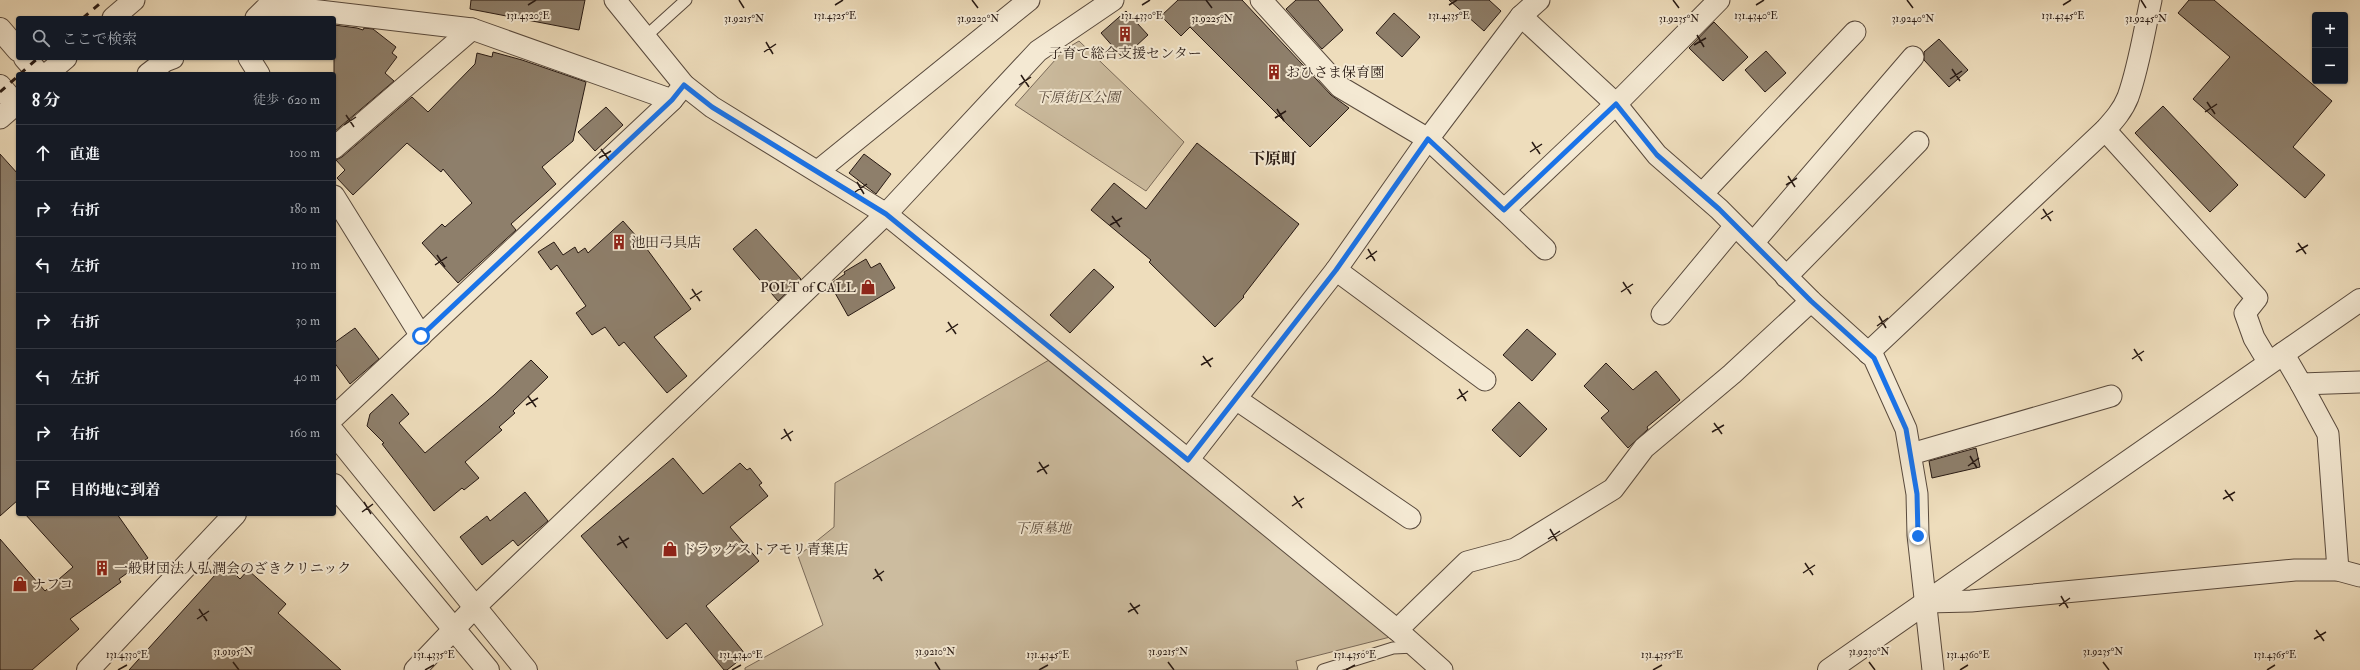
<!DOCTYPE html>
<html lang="ja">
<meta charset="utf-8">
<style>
:root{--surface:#171b24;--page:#242831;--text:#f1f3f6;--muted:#9ea1a6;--line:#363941}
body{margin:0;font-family:"IM FELL Double Pica","Noto Serif JP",serif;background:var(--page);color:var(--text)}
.controls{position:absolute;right:12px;top:12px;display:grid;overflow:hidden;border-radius:4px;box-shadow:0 1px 3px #0004}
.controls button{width:36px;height:36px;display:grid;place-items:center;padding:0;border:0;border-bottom:1px solid var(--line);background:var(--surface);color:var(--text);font:20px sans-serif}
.stop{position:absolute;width:12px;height:12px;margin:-9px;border:3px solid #1a73e8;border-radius:50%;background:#fff}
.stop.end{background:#1a73e8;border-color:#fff;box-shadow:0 1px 4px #0008}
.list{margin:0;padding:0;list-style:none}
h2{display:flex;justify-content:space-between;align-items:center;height:52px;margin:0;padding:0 16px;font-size:17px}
h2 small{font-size:13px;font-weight:400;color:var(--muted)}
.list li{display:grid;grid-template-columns:26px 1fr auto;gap:12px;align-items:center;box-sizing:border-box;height:56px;padding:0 16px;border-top:1px solid var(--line)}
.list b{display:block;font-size:15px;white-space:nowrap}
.list em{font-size:13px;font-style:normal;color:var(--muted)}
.icon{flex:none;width:22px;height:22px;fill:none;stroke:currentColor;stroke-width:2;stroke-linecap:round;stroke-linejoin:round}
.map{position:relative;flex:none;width:2360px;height:670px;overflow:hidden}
.search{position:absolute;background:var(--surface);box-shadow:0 1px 3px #0004;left:16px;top:16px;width:320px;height:44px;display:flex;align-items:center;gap:10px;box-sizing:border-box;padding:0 14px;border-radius:4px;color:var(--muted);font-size:15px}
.panel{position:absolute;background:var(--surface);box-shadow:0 1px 3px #0004;left:16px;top:72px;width:320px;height:444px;border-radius:4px}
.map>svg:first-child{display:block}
</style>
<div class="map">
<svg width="2360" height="670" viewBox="0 0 2360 670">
<rect width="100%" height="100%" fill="#eeddbc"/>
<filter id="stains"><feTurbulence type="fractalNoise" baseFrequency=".005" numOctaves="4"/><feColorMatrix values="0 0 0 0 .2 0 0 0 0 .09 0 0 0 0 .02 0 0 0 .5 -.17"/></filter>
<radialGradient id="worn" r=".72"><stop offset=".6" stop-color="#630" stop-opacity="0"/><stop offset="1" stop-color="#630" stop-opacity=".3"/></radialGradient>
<!-- green -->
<g fill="#ccbc9f" stroke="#7a6a59">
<path d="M 1079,41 L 1184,142 L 1146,191 L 1015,105 L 1064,50 Z"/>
<path d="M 1056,356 L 1398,635 L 1296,661 L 1298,670 L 745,670 L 745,668 L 823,625 L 798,556 L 834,527 L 835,483 Z"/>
</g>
<!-- building -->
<g fill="#8e7f6b" stroke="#271913">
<path d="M 471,0 L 585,0 L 579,30 L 470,9 Z"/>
<path d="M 1178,0 L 1242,0 L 1331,95 L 1349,108 L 1310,147 L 1190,27 L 1181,36 L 1161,16 Z"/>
<path d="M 1296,0 L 1318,0 L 1343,30 L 1322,49 L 1286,9 Z"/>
<path d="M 1449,0 L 1489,0 L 1501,11 L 1484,31 Z"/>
<path d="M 2189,0 L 2214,0 L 2332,101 L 2293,147 L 2325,175 L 2305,198 L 2193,99 L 2230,57 L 2178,13 Z"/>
<path d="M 1126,11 L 1148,35 L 1123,58 L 1101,33 Z"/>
<path d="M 1394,13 L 1420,37 L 1402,57 L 1376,33 Z"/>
<path d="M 1714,22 L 1748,57 L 1723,81 L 1689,48 Z"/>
<path d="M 334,25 L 357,28 L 363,30 L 364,28 L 373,29 L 396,47 L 392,53 L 397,57 L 385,73 L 394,81 L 334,132 Z"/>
<path d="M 1939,39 L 1968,70 L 1949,87 L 1924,60 L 1924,52 Z"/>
<path d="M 1766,51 L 1786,73 L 1765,92 L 1745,70 Z"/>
<path d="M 493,52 L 522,60 L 586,82 L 573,141 L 542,167 L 556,184 L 511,224 L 516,230 L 458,283 L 422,243 L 442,224 L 445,227 L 472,203 L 443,169 L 441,172 L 407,143 L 353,195 L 337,178 L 345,170 L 336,160 L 342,157 L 412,97 L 428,112 L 475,64 L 477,53 L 492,57 Z"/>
<path d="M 2163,106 L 2238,185 L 2210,212 L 2135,133 Z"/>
<path d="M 606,107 L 623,125 L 595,151 L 578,132 Z"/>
<path d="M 1197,143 L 1299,224 L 1243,296 L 1244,297 L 1215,327 L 1149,262 L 1151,260 L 1091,210 L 1114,183 L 1146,209 Z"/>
<path d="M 0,154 L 18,174 L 18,500 L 0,516 Z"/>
<path d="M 864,154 L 891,174 L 876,194 L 849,173 Z"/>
<path d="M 623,221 L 644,245 L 691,309 L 654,337 L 687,376 L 667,393 L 624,342 L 619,346 L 605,327 L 592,335 L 576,313 L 586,306 L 557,265 L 551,270 L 538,252 L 554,242 L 563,255 L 575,247 L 578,253 L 585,248 L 588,253 Z"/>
<path d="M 756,229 L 801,279 L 778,301 L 733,249 Z"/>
<path d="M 866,259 L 871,268 L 880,263 L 895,288 L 848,316 L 830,284 L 845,274 L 844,272 Z"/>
<path d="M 1094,269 L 1114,287 L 1070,333 L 1050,315 Z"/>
<path d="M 355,328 L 379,359 L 350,384 L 334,362 L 334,343 Z"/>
<path d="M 1527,329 L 1556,354 L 1532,381 L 1503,355 Z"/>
<path d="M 531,360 L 548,377 L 513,411 L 515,413 L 499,427 L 502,430 L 465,462 L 479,478 L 464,490 L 462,488 L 434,511 L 382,444 L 384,443 L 367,426 L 370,414 L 392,394 L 409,414 L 399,423 L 425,453 L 494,395 Z"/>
<path d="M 1606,363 L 1633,390 L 1656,371 L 1680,400 L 1647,427 L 1648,429 L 1628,448 L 1601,418 L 1609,411 L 1584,386 Z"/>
<path d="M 1519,402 L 1547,429 L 1520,457 L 1492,430 Z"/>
<path d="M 1976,448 L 1980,467 L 1932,478 L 1929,461 Z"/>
<path d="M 673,458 L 703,494 L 740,463 L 747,470 L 750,468 L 762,483 L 759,485 L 768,496 L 730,527 L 759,561 L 706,606 L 746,655 L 727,670 L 724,670 L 686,623 L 667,639 L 581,536 Z"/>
<path d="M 525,492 L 548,521 L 518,546 L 513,540 L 482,565 L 460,537 L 487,516 L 490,521 Z"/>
<path d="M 25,514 L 117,514 L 148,558 L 119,579 L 121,582 L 70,619 L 79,629 L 32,670 L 0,670 L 0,539 L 45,591 L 73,567 Z"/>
<path d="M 225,564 L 240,579 L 248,570 L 286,604 L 278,613 L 341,670 L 129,670 Z"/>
</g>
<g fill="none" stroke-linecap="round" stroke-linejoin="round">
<!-- service casing -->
<g stroke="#594a3d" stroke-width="13">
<g id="service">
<path d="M 645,37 L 686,0"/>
<path d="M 1323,670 L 1393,648 L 1415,647"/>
</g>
</g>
<!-- minor casing -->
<g stroke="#594a3d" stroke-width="23">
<g id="minor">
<path d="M 615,0 L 684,85 L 712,107 L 886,214 L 1397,630 L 1442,670"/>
<path d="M 1261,0 L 1340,87 L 1428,139 L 1504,210 L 1616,104 L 1657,155 L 1719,209 L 1811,301 L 1874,358 L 1906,429 L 1917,494 L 1918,535 L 1933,670"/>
<path d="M 269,5 L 472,29 L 672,100"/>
<path d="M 1521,16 L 1616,104 L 1719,0"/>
<path d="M 113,18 L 134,0"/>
<path d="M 256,18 L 269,5 L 269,0"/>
<path d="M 249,58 L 259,74"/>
<path d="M 47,74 L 66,58"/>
<path d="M 148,74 L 165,61 L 173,58"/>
<path d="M 0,118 L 16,104"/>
<path d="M 2105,130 L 2257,298 L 2245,313 L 2254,338 L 2269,363"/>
<path d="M 334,148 L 472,29"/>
<path d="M 818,171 L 1029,0"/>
<path d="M 1702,194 L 1855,32"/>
<path d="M 334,196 L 421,336"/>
<path d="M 1504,210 L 1545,249"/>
<path d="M 1753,243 L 1913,57"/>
<path d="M 1336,270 L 1485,380"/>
<path d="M 1786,277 L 1918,142"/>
<path d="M 1662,314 L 1735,226"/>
<path d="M 1868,353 L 2105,130 C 2114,120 2123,110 2128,97 C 2139,66 2144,32 2151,0"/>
<path d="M 2283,353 L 2301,384 L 2360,382"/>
<path d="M 2301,384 L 2328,434 L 2338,570"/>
<path d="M 1236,399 L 1410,518"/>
<path d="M 334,417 L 672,100 L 684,85"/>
<path d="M 1911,454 L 2111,396"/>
<path d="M 1188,460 L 1336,270 L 1428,139 L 1521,16 L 1539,0"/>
<path d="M 1926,602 L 1971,601 L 2295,570 L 2338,570 L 2360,576"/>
<path d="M 1397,630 L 1467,562 L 1515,549 L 1613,489 L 1644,448 L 1732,374 L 1811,301"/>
<path d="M 415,670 L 475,607 L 886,214 L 1038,51 L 1113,0"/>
</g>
</g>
<!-- tertiary casing -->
<g stroke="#594a3d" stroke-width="24">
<g id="tertiary">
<path d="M 0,29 L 18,50"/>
<path d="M 25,58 L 39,74"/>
<path d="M 0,86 L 18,107"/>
<path d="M 334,433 L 526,670"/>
<path d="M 334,485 L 488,670"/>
<path d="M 88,670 L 235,514"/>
<path d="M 1829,670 L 2360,300"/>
</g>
</g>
<!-- service -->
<use href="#service" stroke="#f4e9d3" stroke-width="11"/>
<!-- minor -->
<use href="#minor" stroke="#f4e9d3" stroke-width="21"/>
<!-- tertiary -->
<use href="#tertiary" stroke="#f4e9d3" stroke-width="22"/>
<!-- rail -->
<g stroke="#271913" stroke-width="3" stroke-dasharray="7 7" stroke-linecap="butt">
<path d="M 83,18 L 104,0"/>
<path d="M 20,74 L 38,58"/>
<path d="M 0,92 L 18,76"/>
</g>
</g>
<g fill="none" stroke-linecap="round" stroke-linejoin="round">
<!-- route -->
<path stroke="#1a73e8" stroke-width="5" d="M 421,336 L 672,100 L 684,85 L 712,107 L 886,214 L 1188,460 L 1336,270 L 1428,139 L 1504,210 L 1616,104 L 1657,155 L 1719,209 L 1811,301 L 1874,358 L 1906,429 L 1917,494 L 1918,536"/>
</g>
<!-- ticks -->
<path fill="none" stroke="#271913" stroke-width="1.5" d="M 739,0 L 744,8M 972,0 L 978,8M 1206,0 L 1212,8M 1673,0 L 1679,8M 1907,0 L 1913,8M 2141,0 L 2146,8M 528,5 L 536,0M 835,5 L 843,0M 1142,5 L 1150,0M 1449,5 L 1457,0M 1756,5 L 1764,0M 2063,5 L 2071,0M 1697,35 L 1704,47M 766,42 L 773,54M 1694,45 L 1706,38M 764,52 L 776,44M 1952,69 L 1960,81M 1021,75 L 1029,87M 1950,79 L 1962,71M 1019,85 L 1031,77M 2207,102 L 2215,114M 1277,109 L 1284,121M 2205,112 L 2217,104M 346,115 L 354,127M 1275,118 L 1286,111M 344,125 L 356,117M 1532,142 L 1540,154M 601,149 L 609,160M 1530,152 L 1542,144M 599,158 L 611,151M 1788,176 L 1795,187M 857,182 L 864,194M 1786,185 L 1797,178M 855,192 L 867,184M 2043,209 L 2051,221M 1112,216 L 1120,227M 2041,219 L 2053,211M 1110,225 L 1122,218M 2298,243 L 2306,254M 1368,249 L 1375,261M 2296,252 L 2308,245M 437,255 L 445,267M 1366,259 L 1377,251M 435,265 L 447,257M 1623,282 L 1631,294M 692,289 L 700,301M 1621,292 L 1633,284M 690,299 L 702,291M 1879,316 L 1886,328M 948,322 L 956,334M 1877,326 L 1888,318M 946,332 L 958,324M 2134,349 L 2142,361M 1203,356 L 1211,367M 2132,359 L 2144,351M 1201,365 L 1213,358M 1459,389 L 1466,401M 528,396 L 536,407M 1457,399 L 1468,391M 526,405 L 538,398M 1714,423 L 1722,434M 784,429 L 791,441M 1712,432 L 1724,425M 781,439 L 793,431M 1970,456 L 1977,468M 1039,462 L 1047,474M 1968,466 L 1979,458M 1037,472 L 1049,465M 2225,490 L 2233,501M 1294,496 L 1302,508M 2223,499 L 2235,492M 364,502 L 371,514M 1292,506 L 1304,498M 362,512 L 373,504M 1550,529 L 1557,541M 619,536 L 627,548M 1548,539 L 1560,531M 617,545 L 629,538M 1805,563 L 1813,575M 875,569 L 882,581M 1803,573 L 1815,565M 873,579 L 884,571M 2061,596 L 2068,608M 1130,603 L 1138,614M 2059,606 L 2070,598M 199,609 L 207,621M 1128,612 L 1140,605M 197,619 L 209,611M 2316,630 L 2324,641M 2314,639 L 2326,632M 233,662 L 239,670M 935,662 L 940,670M 1168,662 L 1174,670M 1869,662 L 1875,670M 2103,662 L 2109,670M 118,670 L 127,665M 425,670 L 434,665M 732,670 L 741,665M 1039,670 L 1048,665M 1346,670 L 1355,665M 1653,670 L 1662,665M 1960,670 L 1968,665M 2267,670 L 2275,665"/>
<!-- icons -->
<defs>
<g id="building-bare" transform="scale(1.2)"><path d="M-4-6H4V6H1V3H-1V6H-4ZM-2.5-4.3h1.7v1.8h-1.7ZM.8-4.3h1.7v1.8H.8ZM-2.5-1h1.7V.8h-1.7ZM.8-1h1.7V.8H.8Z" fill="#8f2418" stroke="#f4e9d3" stroke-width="2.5" paint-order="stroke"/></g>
<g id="shop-bare" transform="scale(1.2)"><path d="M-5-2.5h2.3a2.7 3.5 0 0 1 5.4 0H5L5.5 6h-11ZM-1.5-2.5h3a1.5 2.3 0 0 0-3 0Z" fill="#8f2418" stroke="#f4e9d3" stroke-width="2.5" paint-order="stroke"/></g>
</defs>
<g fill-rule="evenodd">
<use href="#building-bare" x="1125" y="34"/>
<use href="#building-bare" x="1274" y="72"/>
<use href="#building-bare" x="619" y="242"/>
<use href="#shop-bare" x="868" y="287"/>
<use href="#shop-bare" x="670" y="549"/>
<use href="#building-bare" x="102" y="568"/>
<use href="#shop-bare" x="20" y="584"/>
</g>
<g text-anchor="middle" stroke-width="4" stroke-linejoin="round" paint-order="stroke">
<!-- poi labels -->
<g font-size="14" fill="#271913" stroke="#f4e9d3" text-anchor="start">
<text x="1125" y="58" text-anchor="middle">子育て総合支援センター</text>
<text x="1286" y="77">おひさま保育園</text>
<text x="631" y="247">池田弓具店</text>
<text x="856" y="292" text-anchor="end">POLT of CALL</text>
<text x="682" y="554">ドラッグストアモリ青葉店</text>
<text x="114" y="573">一般財団法人弘潤会のざきクリニック</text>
<text x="32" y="589">ナフコ</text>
</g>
<!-- park labels -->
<g font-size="14" font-style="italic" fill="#594a3d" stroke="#f4e9d3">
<text x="1078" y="102">下原街区公園</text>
<text x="1043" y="533">下原墓地</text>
</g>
<!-- quarter labels -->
<g font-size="16" font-weight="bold" fill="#271913" stroke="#f4e9d3">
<text x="1273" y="164">下原町</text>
</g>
</g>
<g font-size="10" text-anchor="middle" fill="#271913" stroke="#f4e9d3" stroke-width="4" stroke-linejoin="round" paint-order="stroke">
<text x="528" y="19">131.4320°E</text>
<text x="835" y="19">131.4325°E</text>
<text x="1449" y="19">131.4335°E</text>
<text x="2063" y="19">131.4345°E</text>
<text x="1142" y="19">131.4330°E</text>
<text x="1756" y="19">131.4340°E</text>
<text x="1679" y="22">31.9235°N</text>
<text x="744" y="22">31.9215°N</text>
<text x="978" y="22">31.9220°N</text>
<text x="1212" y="22">31.9225°N</text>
<text x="1913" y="22">31.9240°N</text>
<text x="2146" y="22">31.9245°N</text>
<text x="233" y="655">31.9195°N</text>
<text x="935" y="655">31.9210°N</text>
<text x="1168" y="655">31.9215°N</text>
<text x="1869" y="655">31.9230°N</text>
<text x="2103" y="655">31.9235°N</text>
<text x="127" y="658">131.4330°E</text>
<text x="434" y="658">131.4335°E</text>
<text x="741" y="658">131.4340°E</text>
<text x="1048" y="658">131.4345°E</text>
<text x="1355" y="658">131.4350°E</text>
<text x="1662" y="658">131.4355°E</text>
<text x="1968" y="658">131.4360°E</text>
<text x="2275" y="658">131.4365°E</text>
</g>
<rect width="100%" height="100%" filter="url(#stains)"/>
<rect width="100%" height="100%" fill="url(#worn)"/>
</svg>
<div class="controls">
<button>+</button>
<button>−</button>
</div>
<div class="stop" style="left:421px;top:336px"></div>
<div class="stop end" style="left:1918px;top:536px"></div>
<div class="search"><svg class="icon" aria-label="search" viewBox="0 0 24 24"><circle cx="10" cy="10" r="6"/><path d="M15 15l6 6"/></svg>ここで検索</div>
<section class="panel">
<h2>8 分<small>徒歩 · 620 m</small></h2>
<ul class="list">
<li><svg class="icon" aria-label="ahead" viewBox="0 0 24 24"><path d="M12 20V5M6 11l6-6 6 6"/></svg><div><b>直進</b></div><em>100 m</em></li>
<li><svg class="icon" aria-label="right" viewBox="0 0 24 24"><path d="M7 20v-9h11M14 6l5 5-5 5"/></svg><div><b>右折</b></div><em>180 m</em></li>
<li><svg class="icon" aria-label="left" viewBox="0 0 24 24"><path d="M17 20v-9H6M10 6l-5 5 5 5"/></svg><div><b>左折</b></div><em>110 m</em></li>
<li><svg class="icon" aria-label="right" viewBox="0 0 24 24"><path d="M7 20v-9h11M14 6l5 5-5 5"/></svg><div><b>右折</b></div><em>30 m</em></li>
<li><svg class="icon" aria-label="left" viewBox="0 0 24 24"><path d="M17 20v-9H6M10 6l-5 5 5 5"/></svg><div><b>左折</b></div><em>40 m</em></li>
<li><svg class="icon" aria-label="right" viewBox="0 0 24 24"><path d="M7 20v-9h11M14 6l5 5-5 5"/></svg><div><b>右折</b></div><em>160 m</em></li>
<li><svg class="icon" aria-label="arrive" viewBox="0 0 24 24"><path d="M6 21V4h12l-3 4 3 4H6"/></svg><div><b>目的地に到着</b></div></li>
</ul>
</section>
</div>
